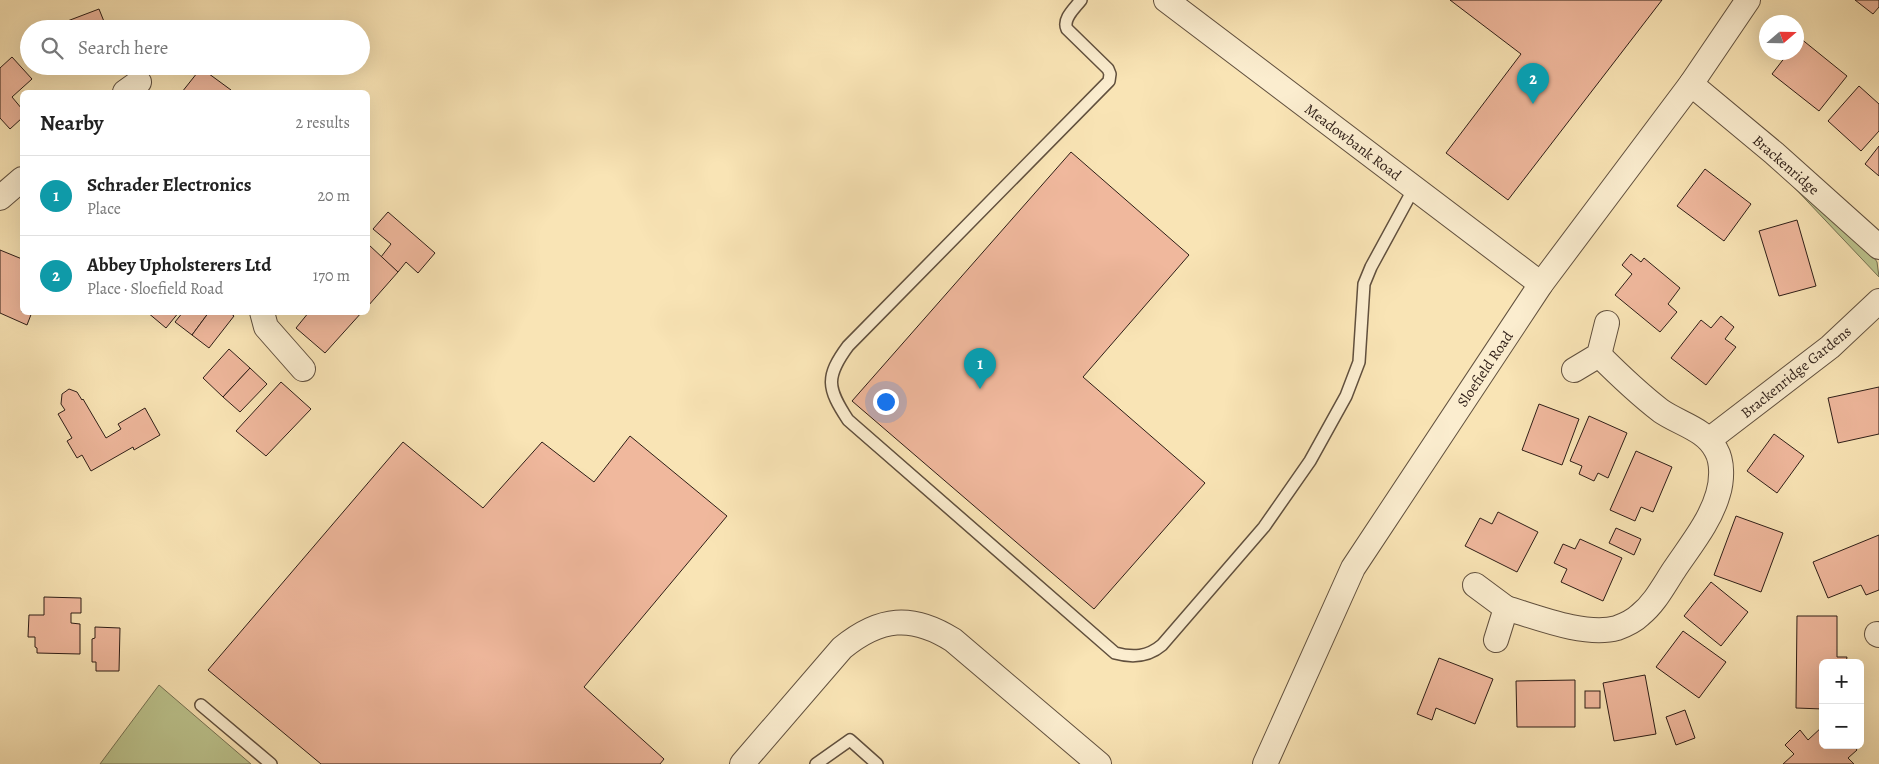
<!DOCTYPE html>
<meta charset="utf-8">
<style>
:root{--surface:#fff;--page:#f2f2f2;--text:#222;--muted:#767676;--line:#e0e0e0;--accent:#db2777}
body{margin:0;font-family:Alegreya,serif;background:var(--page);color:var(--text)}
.controls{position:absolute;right:15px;bottom:15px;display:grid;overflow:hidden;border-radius:8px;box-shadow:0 5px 20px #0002}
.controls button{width:45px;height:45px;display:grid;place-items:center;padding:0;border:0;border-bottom:1px solid var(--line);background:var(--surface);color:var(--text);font:25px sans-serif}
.compass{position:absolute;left:1759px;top:15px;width:45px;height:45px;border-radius:50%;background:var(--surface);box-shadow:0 5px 20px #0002;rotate:70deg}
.you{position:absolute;left:885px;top:401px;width:18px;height:18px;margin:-12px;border:4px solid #fff;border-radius:50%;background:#1a73e8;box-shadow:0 0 0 8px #1a73e833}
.badge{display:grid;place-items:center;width:32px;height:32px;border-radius:50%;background:var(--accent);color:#fff;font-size:16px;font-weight:700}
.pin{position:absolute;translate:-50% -41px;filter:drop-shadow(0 1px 2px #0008)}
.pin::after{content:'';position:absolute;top:26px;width:18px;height:15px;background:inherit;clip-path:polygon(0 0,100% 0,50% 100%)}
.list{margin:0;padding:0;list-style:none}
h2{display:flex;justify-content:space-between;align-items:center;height:65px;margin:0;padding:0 20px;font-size:21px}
h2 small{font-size:16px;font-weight:400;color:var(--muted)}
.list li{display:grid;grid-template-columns:32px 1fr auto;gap:15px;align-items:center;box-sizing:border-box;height:80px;padding:0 20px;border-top:1px solid var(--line)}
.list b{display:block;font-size:19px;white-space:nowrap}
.list p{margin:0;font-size:16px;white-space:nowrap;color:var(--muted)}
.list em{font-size:16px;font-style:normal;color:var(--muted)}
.icon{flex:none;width:28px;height:28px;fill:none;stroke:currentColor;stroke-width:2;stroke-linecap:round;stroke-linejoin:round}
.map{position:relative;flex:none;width:1879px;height:764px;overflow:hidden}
.search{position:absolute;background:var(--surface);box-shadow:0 5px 20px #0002;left:20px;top:20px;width:350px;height:55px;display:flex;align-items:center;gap:12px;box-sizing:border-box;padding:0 18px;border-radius:28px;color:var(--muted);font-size:19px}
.panel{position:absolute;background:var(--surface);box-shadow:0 5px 20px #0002;left:20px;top:90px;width:350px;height:225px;border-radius:8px}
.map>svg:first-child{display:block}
</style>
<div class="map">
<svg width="1879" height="764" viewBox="0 0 1879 764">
<rect width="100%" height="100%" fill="#f9e4b5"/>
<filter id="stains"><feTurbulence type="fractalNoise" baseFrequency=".004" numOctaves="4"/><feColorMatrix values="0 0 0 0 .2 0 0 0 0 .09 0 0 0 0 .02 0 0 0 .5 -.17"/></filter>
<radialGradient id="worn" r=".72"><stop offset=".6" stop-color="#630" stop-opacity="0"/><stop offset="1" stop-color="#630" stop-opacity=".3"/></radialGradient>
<!-- green -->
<g fill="#bcc48e" stroke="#757152">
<path d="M 1790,183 L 1873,256 L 1877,262 L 1879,277 Z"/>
<path d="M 159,685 L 251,764 L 100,764 Z"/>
</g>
<!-- building -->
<g fill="#f0b89d" stroke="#2e1e17">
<path d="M 1450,0 L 1662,0 L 1508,200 L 1446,153 L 1521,54 Z"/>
<path d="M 1855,0 L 1879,0 L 1879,7 L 1873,14 Z"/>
<path d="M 99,9 L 107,29 L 49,29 L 49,28 Z"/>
<path d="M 1800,38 L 1847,76 L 1819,111 L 1772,74 L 1789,52 L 1796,52 L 1796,43 Z"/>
<path d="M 12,57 L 32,79 L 12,97 L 22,109 L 22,118 L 10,129 L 0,118 L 0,68 Z"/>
<path d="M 201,68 L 231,90 L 230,92 L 182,92 Z"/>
<path d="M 1859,86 L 1879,104 L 1879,131 L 1861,151 L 1828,121 Z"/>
<path d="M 1879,146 L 1879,176 L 1865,164 Z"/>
<path d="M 1071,152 L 1189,255 L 1083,377 L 1205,483 L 1094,609 L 852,401 Z"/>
<path d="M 1705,169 L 1751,204 L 1724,241 L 1677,206 Z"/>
<path d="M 388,212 L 435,253 L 418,273 L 406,262 L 398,272 L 381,257 L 391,244 L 373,229 Z"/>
<path d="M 1797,220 L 1816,286 L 1779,296 L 1759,231 Z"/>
<path d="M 369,245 L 398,272 L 368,306 L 368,246 Z"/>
<path d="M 0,250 L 22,259 L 22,312 L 32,312 L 27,325 L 0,313 Z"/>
<path d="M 1631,254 L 1641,262 L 1644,258 L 1680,288 L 1668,304 L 1677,312 L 1660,332 L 1615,295 L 1632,274 L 1622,265 Z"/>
<path d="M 147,312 L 179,312 L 166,328 Z"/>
<path d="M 183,312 L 209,312 L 192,335 L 175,322 Z"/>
<path d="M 209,312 L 229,312 L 234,316 L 209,348 L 192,335 Z"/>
<path d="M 309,312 L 362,312 L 325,353 L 296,328 Z"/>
<path d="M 1721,316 L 1734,327 L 1725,339 L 1736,347 L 1706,385 L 1671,358 L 1701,320 L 1711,328 Z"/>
<path d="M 229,349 L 250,368 L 223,397 L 203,378 Z"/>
<path d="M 250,368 L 267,384 L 240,412 L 223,397 Z"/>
<path d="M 281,382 L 311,409 L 266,456 L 236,431 Z"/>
<path d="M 1879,387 L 1879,434 L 1838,443 L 1828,398 Z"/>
<path d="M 69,389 L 77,392 L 82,400 L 83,399 L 106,438 L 121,429 L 118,424 L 145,408 L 160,435 L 134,450 L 133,447 L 91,471 L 82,455 L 77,458 L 67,441 L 72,438 L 58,414 L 65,410 L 61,404 L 62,394 Z"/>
<path d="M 1539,404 L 1579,419 L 1562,465 L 1522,450 Z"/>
<path d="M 1589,416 L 1627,433 L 1608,478 L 1598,473 L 1594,481 L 1579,474 L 1582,466 L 1570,461 Z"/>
<path d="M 1774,434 L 1804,456 L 1777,493 L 1747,471 Z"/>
<path d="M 630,436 L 727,516 L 584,687 L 664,759 L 660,764 L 321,764 L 208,670 L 403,442 L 483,508 L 542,442 L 594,482 Z"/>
<path d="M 1636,451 L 1672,467 L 1653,512 L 1641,507 L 1635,521 L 1610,510 Z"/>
<path d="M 1498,512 L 1538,532 L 1517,572 L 1465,546 L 1480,518 L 1492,524 Z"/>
<path d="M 1736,516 L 1783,533 L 1761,592 L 1714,575 Z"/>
<path d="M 1616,528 L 1641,539 L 1634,555 L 1609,543 Z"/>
<path d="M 1879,535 L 1879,590 L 1866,595 L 1861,585 L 1828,598 L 1813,562 Z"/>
<path d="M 1580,539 L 1622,558 L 1603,601 L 1561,582 L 1567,569 L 1554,563 L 1563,544 L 1575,549 Z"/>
<path d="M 1711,582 L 1748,612 L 1721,646 L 1684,616 Z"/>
<path d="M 44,597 L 81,598 L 81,613 L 71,613 L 71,623 L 80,624 L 80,654 L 37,653 L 37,648 L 35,647 L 35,637 L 28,637 L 29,615 L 44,615 Z"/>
<path d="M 1797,616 L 1837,616 L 1837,657 L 1847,657 L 1846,663 L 1823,663 L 1823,709 L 1796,708 Z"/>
<path d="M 95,627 L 120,628 L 119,671 L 96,671 L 96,662 L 92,662 L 92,639 L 95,638 Z"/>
<path d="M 1683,631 L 1726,662 L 1699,698 L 1656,667 Z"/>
<path d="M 1439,658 L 1493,679 L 1475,724 L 1436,708 L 1432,720 L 1417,714 Z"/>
<path d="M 1645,675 L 1656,734 L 1614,741 L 1603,683 Z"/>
<path d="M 1575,680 L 1575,727 L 1517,727 L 1516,681 Z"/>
<rect x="1585" y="691" width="15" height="17"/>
<path d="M 1685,710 L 1695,738 L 1676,745 L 1666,717 Z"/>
<path d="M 1823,726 L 1823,745 L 1853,745 L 1857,750 L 1848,758 L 1854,764 L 1783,764 L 1794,754 L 1785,745 L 1800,730 L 1808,740 Z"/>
</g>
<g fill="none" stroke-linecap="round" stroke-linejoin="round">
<!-- service casing -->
<g stroke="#61503e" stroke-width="14">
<g id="service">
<path d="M 1081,0 C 1075,8 1062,19 1067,29 L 1108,69 L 1110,74 L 1109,81 L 848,346 C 825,377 827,388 848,420 L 1115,653 C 1133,658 1148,657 1162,645 L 1264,527 L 1310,461 L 1346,396 L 1359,362 L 1364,284 L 1371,267 L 1414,188"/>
<path d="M 201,705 L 271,764"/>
<path d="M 816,764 L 850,740 L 877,764"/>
</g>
</g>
<!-- minor casing -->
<g stroke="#61503e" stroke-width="26">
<g id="minor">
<path d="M 1166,0 L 1541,284"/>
<path d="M 1691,84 L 1774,153 L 1879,247"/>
<path d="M 125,92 L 139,82"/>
<path d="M 0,198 L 22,179"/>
<path d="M 262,312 L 266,327 L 303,369"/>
<path d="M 1574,370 L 1599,355 L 1607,323"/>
<path d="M 1710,439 L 1830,347 L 1879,301"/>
<path d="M 1475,585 L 1506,608 L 1496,640"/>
<path d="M 1506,608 C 1536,617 1586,637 1617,628 C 1625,625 1634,621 1640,615 C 1655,603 1664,585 1674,570 C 1690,546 1710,522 1718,494 C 1722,481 1723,462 1716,450 C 1705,429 1680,424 1661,411 C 1639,394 1619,375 1599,355"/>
<path d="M 1877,634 L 1879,635"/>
<path d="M 742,764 L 842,648 C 880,617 912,614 953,640 L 1099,764"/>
<path d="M 1265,764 L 1353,568 L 1541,284 L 1691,84 L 1748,0"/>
</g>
</g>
<!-- service -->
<use href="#service" stroke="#fbedcf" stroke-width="11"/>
<!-- minor -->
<use href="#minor" stroke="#fbedcf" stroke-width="24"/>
</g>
<g text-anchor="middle" stroke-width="4" stroke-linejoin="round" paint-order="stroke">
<!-- street labels -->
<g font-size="15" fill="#2e1e17" stroke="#fbedcf">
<text transform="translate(1353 142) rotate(37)" y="5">Meadowbank Road</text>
<text transform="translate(1786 165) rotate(41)" y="5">Brackenridge</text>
<text transform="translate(1485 369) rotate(-56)" y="5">Sloefield Road</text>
<text transform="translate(1796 372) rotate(-39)" y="5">Brackenridge Gardens</text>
</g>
</g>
<rect width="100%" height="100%" filter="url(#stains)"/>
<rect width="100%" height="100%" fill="url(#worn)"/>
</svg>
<div class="controls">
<button>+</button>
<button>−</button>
</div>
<svg class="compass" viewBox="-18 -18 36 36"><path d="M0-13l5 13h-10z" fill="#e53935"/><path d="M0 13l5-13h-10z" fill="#767676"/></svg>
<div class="you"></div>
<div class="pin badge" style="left:980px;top:389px;background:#0f9aa8">1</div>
<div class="pin badge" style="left:1533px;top:104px;background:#0f9aa8">2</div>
<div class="search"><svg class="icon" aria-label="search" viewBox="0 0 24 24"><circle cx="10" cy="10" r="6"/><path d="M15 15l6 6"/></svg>Search here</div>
<section class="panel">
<h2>Nearby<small>2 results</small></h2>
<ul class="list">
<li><span class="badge" style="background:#0f9aa8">1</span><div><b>Schrader Electronics</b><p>Place</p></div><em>20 m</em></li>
<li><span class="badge" style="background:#0f9aa8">2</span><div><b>Abbey Upholsterers Ltd</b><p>Place · Sloefield Road</p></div><em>170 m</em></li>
</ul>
</section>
</div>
